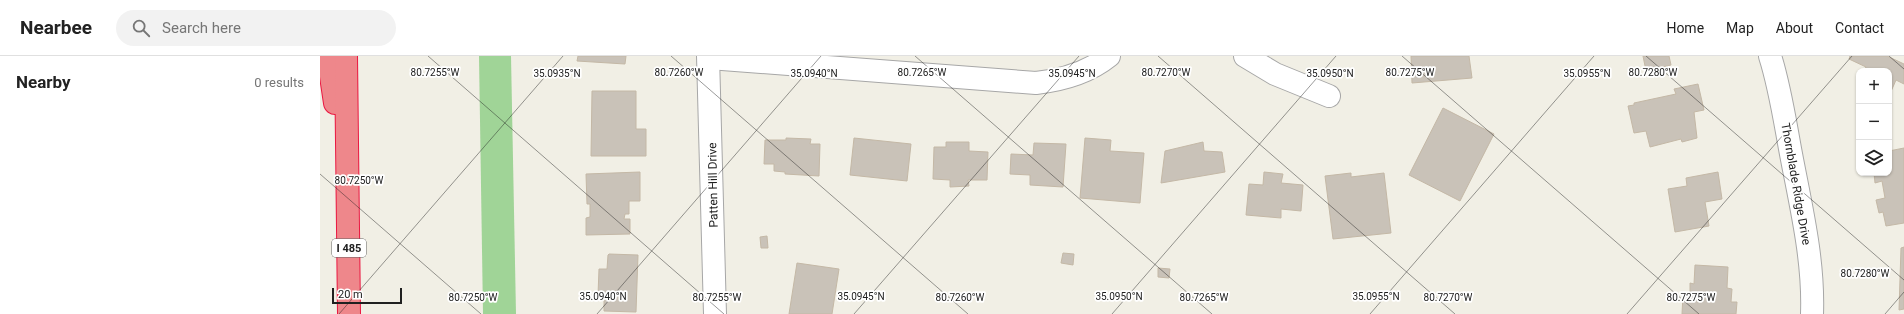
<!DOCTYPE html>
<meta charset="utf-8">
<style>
:root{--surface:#fff;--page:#f2f2f2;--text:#222;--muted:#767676;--line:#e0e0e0}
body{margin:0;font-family:Roboto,sans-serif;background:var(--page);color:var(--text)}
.controls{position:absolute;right:12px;top:12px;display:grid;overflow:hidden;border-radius:8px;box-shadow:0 1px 3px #0004}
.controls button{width:36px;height:36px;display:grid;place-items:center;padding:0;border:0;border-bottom:1px solid var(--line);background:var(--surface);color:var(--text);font:20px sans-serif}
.scale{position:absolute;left:12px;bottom:10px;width:70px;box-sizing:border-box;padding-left:4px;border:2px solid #202020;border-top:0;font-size:11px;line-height:14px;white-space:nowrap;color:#202020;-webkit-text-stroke:3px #fff;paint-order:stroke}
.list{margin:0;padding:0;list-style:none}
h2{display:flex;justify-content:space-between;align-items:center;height:52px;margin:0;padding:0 16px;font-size:17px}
h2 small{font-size:13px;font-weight:400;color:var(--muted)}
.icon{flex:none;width:22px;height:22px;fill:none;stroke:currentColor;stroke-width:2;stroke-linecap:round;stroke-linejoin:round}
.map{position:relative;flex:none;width:1584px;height:258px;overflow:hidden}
header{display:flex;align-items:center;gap:24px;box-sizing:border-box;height:56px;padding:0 20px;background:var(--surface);border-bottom:1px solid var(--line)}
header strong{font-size:19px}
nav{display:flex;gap:22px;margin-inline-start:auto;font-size:14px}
.search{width:280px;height:36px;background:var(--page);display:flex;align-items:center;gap:10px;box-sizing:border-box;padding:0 14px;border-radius:22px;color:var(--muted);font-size:15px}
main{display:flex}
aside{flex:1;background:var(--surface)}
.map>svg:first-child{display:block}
</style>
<header>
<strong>Nearbee</strong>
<div class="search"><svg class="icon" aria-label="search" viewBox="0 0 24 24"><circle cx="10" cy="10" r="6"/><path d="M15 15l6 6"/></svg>Search here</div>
<nav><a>Home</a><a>Map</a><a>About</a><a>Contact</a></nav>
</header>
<main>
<aside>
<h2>Nearby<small>0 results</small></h2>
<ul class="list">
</ul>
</aside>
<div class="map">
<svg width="1584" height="258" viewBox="0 0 1584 258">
<rect width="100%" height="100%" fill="#f1efe5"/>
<!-- forest -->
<path fill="#a0d497" d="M 159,0 L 191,0 L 196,258 L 163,258 Z"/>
<!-- building -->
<g fill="#c9c2b8" stroke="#c4b8a6">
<path d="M 258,0 L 306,0 L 305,8 L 257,5 Z"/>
<path d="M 1091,0 L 1149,0 L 1152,22 L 1092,27 Z"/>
<path d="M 1323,0 L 1349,0 L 1351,9 L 1326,15 Z"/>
<path d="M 1530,0 L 1567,0 L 1584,8 L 1584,28 L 1576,24 L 1569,40 L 1569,15 L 1544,15 L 1546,11 L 1529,3 Z"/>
<path d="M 1378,28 L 1384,54 L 1374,56 L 1377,82 L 1362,86 L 1361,83 L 1330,91 L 1326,75 L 1314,77 L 1308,50 L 1314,49 L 1314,47 L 1356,38 L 1354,33 Z"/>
<path d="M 272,35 L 316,35 L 316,73 L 326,73 L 326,100 L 271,100 Z"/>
<path d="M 1123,52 L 1174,78 L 1140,145 L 1089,119 Z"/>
<path d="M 466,82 L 491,83 L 490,88 L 500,88 L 499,120 L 465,118 L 465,116 L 454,115 L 454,108 L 444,108 L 445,84 L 466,84 Z"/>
<path d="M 534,82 L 591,88 L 587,125 L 530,119 Z"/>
<path d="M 765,82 L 791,84 L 790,95 L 824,97 L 820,147 L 760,142 Z"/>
<path d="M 626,86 L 649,86 L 649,95 L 668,96 L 667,124 L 648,124 L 649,130 L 630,131 L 630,124 L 613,123 L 614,91 L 626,91 Z"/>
<path d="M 883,86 L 884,95 L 902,96 L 905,116 L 841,127 L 845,95 Z"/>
<path d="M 714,87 L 746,88 L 743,131 L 710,129 L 710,119 L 690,118 L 691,98 L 713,99 Z"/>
<path d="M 1584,92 L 1584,167 L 1566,170 L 1563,156 L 1559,157 L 1556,144 L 1565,142 L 1562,125 L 1555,127 L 1554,117 L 1569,117 L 1569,95 Z"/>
<path d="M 320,116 L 320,145 L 309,145 L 309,158 L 305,158 L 304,163 L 310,163 L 310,178 L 266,179 L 266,162 L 270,161 L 270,148 L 267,148 L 266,118 Z"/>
<path d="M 944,116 L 963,118 L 961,127 L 983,129 L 981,155 L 961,153 L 961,162 L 926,159 L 929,128 L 943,129 Z"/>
<path d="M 1398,116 L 1402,143 L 1385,146 L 1389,170 L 1355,176 L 1348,133 L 1367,130 L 1366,122 Z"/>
<path d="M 1031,117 L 1031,121 L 1064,117 L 1071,177 L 1013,183 L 1005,120 Z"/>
<path d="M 447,180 L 448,192 L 441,192 L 440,181 Z"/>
<path d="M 1584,191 L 1584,253 L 1579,254 L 1581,192 Z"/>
<path d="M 743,197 L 754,198 L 753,209 L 741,207 Z"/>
<path d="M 289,198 L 318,199 L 316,256 L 284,255 L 284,239 L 278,239 L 279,213 L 287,213 L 288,199 Z"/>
<path d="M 477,207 L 519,213 L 512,258 L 469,258 Z"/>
<path d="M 1375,209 L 1408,211 L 1407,232 L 1412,233 L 1411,246 L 1417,246 L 1416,258 L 1362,258 L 1363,239 L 1370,239 L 1370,227 L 1374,228 Z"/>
<path d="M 838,212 L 850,213 L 849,222 L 838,221 Z"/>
</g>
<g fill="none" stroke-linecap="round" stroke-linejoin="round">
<!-- minor casing -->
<g stroke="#a7a7a7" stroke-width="24">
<g id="minor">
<path d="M 388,0 L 395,258"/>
<path d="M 925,0 L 955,18 L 1009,40"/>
<path d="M 1450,0 C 1460,31 1465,66 1471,98 C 1481,151 1494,204 1492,258"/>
<path d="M 389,2 L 716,27 C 743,24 768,17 789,0"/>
</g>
</g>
<!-- highway casing -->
<g stroke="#ea1841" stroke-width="24">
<g id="highway">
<path d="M 8,0 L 15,47"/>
<path d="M 26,0 L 29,258"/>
</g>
</g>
<!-- minor -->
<use href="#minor" stroke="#fff" stroke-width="22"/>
<!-- highway -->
<use href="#highway" stroke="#ee878b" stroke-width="22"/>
</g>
<!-- ticks -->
<path fill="none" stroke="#202020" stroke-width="1" stroke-opacity="0.45" d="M 108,0 L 404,258M 351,0 L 648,258M 595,0 L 892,258M 838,0 L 1135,258M 1082,0 L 1379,258M 1326,0 L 1584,224M 1569,0 L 1584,13M 0,118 L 161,258M 19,258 L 243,0M 277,258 L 501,0M 534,258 L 759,0M 792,258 L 1016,0M 1050,258 L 1274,0M 1307,258 L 1532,0M 1565,258 L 1584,236"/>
<g text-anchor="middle" stroke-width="3.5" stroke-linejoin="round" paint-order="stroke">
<!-- shield labels -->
<rect fill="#fff" stroke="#636363" stroke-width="1" x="12" y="183" width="34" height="18" rx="3"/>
<g font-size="11" font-weight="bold" fill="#202020">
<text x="29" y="196">I 485</text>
</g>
<!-- street labels -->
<g font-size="12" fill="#202020" stroke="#fff">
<text transform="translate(1476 128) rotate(80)" y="4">Thornblade Ridge Drive</text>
<text transform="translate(393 129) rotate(-91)" y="4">Patten Hill Drive</text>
</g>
</g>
<g font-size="10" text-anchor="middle" fill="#202020" stroke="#fff" stroke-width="3.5" stroke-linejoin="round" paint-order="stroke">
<text x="115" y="20">80.7255°W</text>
<text x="359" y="20">80.7260°W</text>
<text x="602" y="20">80.7265°W</text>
<text x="846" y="20">80.7270°W</text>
<text x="1090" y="20">80.7275°W</text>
<text x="1333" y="20">80.7280°W</text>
<text x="237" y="21">35.0935°N</text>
<text x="494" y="21">35.0940°N</text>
<text x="752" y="21">35.0945°N</text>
<text x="1010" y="21">35.0950°N</text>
<text x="1267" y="21">35.0955°N</text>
<text x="39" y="128">80.7250°W</text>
<text x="1545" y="221">80.7280°W</text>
<text x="283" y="244">35.0940°N</text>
<text x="541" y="244">35.0945°N</text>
<text x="799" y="244">35.0950°N</text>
<text x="1056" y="244">35.0955°N</text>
<text x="153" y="245">80.7250°W</text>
<text x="397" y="245">80.7255°W</text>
<text x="640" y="245">80.7260°W</text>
<text x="884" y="245">80.7265°W</text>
<text x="1128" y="245">80.7270°W</text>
<text x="1371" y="245">80.7275°W</text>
</g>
</svg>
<div class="controls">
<button>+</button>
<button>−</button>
<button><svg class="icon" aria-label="layers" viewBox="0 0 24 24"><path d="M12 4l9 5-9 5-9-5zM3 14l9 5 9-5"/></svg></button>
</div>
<div class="scale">20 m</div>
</div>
</main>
